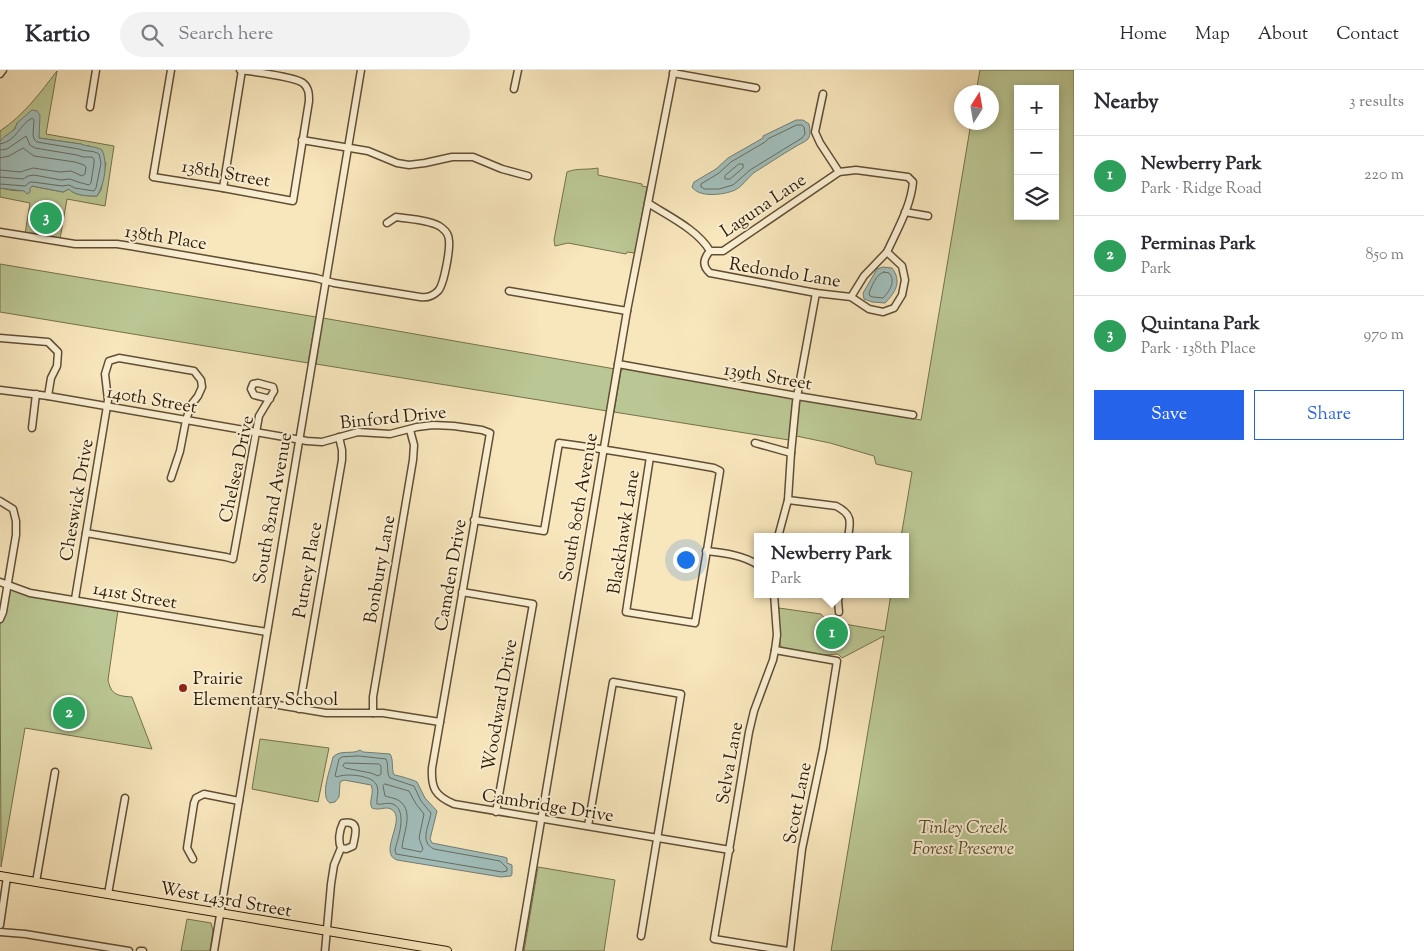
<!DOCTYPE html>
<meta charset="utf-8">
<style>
:root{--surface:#fff;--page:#f2f2f3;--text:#2b2b33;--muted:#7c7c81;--line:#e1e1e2;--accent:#2563eb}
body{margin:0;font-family:"Sorts Mill Goudy",serif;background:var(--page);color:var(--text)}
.controls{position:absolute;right:15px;top:15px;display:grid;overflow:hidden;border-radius:0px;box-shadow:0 2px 8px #0003}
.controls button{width:45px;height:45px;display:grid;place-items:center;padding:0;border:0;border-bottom:1px solid var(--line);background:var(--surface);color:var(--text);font:25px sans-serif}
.compass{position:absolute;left:954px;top:15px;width:45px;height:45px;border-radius:50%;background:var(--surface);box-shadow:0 2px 8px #0003;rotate:11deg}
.you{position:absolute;left:685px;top:489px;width:18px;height:18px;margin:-12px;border:4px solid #fff;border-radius:50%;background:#1a73e8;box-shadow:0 0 0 8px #1a73e833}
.badge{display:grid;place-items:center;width:32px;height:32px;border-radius:50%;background:var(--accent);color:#fff;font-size:16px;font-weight:700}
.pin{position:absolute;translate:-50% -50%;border:2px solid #fff;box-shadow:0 1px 5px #0006}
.popup{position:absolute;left:754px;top:463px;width:155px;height:65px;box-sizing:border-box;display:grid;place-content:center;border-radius:0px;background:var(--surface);filter:drop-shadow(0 1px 4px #0005);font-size:16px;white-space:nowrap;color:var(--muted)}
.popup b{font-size:19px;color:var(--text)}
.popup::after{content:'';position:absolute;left:50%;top:100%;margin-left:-10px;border:10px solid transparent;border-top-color:var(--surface)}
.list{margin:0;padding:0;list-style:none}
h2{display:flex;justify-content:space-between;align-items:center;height:65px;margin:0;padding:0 20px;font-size:21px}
h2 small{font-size:16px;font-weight:400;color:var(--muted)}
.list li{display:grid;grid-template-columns:32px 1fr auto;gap:15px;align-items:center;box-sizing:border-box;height:80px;padding:0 20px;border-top:1px solid var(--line)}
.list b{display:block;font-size:19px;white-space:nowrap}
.list p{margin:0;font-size:16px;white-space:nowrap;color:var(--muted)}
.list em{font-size:16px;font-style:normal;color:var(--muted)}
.actions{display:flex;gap:10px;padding:15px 20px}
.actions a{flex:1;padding:11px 0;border:1px solid var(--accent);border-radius:0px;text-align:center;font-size:18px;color:var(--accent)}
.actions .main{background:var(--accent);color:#fff}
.icon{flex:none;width:28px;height:28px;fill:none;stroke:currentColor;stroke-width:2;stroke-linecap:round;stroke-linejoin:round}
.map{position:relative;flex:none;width:1074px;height:881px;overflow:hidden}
header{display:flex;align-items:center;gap:30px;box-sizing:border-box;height:70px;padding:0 25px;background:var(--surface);border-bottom:1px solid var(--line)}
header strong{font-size:24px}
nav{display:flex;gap:28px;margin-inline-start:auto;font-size:18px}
.search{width:350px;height:45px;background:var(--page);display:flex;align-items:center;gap:12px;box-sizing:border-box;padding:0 18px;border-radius:28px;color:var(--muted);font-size:19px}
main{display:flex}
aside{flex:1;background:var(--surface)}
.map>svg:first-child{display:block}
</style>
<header>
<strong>Kartio</strong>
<div class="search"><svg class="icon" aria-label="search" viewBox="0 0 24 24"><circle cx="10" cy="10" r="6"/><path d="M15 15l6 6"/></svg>Search here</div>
<nav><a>Home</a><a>Map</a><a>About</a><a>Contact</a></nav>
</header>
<main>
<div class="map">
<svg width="1074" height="881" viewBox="0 0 1074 881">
<rect width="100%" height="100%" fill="#f8e6bc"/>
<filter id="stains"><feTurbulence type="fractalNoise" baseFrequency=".004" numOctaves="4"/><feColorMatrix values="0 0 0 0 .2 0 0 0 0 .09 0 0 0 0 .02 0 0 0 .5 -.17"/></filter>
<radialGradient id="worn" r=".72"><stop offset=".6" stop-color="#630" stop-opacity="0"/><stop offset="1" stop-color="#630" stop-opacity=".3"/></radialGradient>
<!-- green -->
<g fill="#bac693" stroke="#74714c" fill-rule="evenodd">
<path d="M 980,0 L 1074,0 L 1074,881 L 831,881 L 884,566 L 842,588 L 838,584 L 825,585 L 783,578 L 780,575 L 779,538 L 821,544 L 827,551 L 885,561 L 891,524 L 906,524 L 906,467 L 901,467 L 912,402 L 876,394 L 874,386 L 830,373 L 796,366 L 800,329 L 921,350 L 971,53 L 992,52 L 992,22 L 976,22 ZM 1018,19 L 1055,19 L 1055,146 L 1018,146 Z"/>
<path d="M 57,1 L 46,64 L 114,76 L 105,136 L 67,129 L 60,169 L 25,164 L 30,133 L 0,127 L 0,118 C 11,120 23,124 32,116 L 63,122 L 69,119 C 75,126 88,126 97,126 L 101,120 L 106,93 L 90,76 L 85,76 L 81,74 L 39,68 L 38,64 L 17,53 C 14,64 7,63 0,71 L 0,61 C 24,45 40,23 57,1 Z"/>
<path d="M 598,98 L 598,105 L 642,114 L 642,116 L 647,117 L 635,183 L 627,182 L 626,184 L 568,173 L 555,176 L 554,170 L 567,102 C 576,98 588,100 598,98 Z"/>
<path d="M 0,194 L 316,247 L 308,293 L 0,242 Z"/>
<path d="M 323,248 L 615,299 L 607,341 L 316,294 Z"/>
<path d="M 625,298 L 791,327 L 794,332 L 789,370 L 614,342 L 621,301 L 622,299 Z"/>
<path d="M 11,519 L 118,540 L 108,610 C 111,625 118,626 132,627 L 152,679 L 25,658 L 1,797 L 0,555 L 4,545 L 9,521 Z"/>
<path d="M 260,669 L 329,678 L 318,732 L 252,719 Z"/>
<path d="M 538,797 L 615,810 L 604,881 L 524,881 Z"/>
<path d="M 187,849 L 211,853 L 213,861 L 210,881 L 181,881 Z"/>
</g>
<!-- water -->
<g fill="#a1bdba" stroke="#737d72">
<path d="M 32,40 L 37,41 L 40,45 L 39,68 L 81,74 C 88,77 95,76 102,80 C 108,93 105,113 97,126 C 88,126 75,126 69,119 L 63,122 L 32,116 L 30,119 L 30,122 L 27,124 L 24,121 L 0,118 L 0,71 L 4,67 L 15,59 L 17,53 Z"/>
<path d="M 796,50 L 803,50 L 809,54 C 810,60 811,65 808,69 C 804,73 799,74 795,77 C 781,85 768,94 755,102 C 748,107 743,116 735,120 C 724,125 699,128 692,117 L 694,112 L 716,99 L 728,88 L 763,68 L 763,66 Z"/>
<path d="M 883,197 L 892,198 C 902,211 896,222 885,233 L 872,232 L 864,229 L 863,223 L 877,199 Z"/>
<path d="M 360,680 L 363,682 L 390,684 C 394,690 391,698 394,705 C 397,705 414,710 417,712 L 425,728 L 437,741 L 430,769 L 432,773 L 504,787 L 507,788 L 507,793 L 512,795 L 512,804 L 511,806 L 501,807 L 397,790 C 377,783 408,748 391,739 C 385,736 379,741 372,738 C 368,731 375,723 371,715 L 344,710 L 340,712 L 339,727 L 335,732 L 330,733 C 319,726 331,698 333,687 C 341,679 352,685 360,680 Z"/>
</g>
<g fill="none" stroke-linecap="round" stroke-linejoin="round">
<!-- shore -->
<g stroke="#686c60" stroke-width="1">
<path d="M 797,55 L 802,55 L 804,57 L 805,64 L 802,68 L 750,100 L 733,115 L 719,119 L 705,119 L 701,117 L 701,114 L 719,103 L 731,92 L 765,72 L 768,69 Z"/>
<path d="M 0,74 C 17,71 19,55 32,48 L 34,50 L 33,64 L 34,69 L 37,72 L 79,79 C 86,82 93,80 99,84 L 101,93 L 96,118 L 94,121 L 75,118 L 69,115 L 62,116 L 33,112 L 30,112 L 25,116 L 0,114"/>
<path d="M 0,80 L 7,79 L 26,66 L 30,75 L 35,78 L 77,85 L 83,87 L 92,87 L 94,89 L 94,93 L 91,113 L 89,115 L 78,112 L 70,109 L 61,110 L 34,105 L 28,106 L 23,109 L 0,107"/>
<path d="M 0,88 L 9,86 L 23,78 L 34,86 L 75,92 L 84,95 L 86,97 L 85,104 L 82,106 L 71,101 L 60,102 L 33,98 L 20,102 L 0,100"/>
<path d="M 739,94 L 743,94 L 743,98 L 730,109 L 725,109 L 725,106 Z"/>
<path d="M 884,202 L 889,203 C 896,211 890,221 883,228 L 873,227 L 870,226 L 869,223 C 872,216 876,204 884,202 Z"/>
<path d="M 359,686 L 386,689 C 389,695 386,702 390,708 L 414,716 L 421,731 L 431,743 C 429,756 419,772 434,779 L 500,791 L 507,798 L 507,801 L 502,802 L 396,784 L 395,780 C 398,768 408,741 393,734 C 387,732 382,735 377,734 C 376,728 380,721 376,714 C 371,705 345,703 337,707 L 335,706 L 339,689 L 342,687 Z"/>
<path d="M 345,693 L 379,694 L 381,696 L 381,704 L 378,706 L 371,703 L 345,698 L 343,696 Z"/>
<path d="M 385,714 L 409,721 L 416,734 L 424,744 L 419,768 L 423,779 L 421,782 L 402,778 C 403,763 416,738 396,729 C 393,728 388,727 385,726 L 383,716 Z"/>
</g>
<!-- minor casing -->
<g stroke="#614e34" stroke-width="9">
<g id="minor">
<path d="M 171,0 L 153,107 L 223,118 L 293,131 L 309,31 C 309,24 309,18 303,13 C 293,6 254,2 240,0"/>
<path d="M 673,3 L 756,18"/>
<path d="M 0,4 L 3,0"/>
<path d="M 514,19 L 518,0"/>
<path d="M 823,24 L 815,62 L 820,73 L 839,102"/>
<path d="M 90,37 L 96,0"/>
<path d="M 302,70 L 368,81 L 397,93 L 409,95 L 425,93 L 452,87 L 473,87 L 502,99 L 528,106"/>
<path d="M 223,118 L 242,0"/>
<path d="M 648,133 C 668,146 698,160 710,181 L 723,181 L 839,102 L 856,100 L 908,107 L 913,112 C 911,136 897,160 887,182 L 902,196 L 905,210 L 902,225 L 894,238 L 883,242 L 869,239 L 851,227 L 816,223 L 710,203 C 702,196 703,189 710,181"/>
<path d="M 905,142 L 928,146"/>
<path d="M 0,162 L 75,174 L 117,174 L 130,176 L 316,208 L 334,213 L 420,227 C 426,228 433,226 438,221 C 444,215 450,180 449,171 C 449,166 446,161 442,158 C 433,150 408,149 396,147 L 387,153"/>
<path d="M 509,221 L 627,241"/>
<path d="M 851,227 L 864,206 L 887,182"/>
<path d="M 0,268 L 48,272 L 58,282 L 57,296 L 51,308 L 48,326"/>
<path d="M 618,294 L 797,326 L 913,345"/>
<path d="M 0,320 L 48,326 L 307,371 L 322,372 L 358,362 L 390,364 L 417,357 L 433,355 L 454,356 L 482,360 L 490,363 L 432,698 C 431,718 435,726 454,734 L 730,780"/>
<path d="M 32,358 L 36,324"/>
<path d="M 755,373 L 791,383"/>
<path d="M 788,430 L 836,436 C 852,444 851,451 848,467"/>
<path d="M 0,431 L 13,439 L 16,451 L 16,465 L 3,542 L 0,549"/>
<path d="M 474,450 L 544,461 L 559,373 C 611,380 663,389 714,398 L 720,401 L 695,553 L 626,542 L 650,387"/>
<path d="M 86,463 L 226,487 L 233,489 L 259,346 L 274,321 L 273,317 L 258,313 L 253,314 L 251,319 L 254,325 L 270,329"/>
<path d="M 778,467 L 788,430 L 791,383 L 796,332 L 816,223"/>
<path d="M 706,481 C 724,483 743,485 758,495"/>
<path d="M 0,512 L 30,523 L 267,562"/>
<path d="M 462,522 L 533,534 L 496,742"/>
<path d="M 774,524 L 777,565 L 775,580 L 773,590 L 754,641 L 749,662 L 714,869 L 788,881"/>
<path d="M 75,529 L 108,330 L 105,304 L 109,291 L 119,288 L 194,301 L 201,310 L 202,317 L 198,326 L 191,335 L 186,350 L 180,381 L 171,408"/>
<path d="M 839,542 L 838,531 L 839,524"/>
<path d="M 775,580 L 837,591 L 823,679 L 802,779 L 790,881"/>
<path d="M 255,631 L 326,643 L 383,643 L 440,652"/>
<path d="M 299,639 L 342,390 L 342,380 L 339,367"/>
<path d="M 373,643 L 373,627 L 413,390 L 414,375 L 410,360"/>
<path d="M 588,756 L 613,612 L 681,624 L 641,866"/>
<path d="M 193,789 L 187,778 L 194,733 L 196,728 L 204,724 L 239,731"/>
<path d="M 36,812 L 55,702"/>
<path d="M 108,824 L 125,728"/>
<path d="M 0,855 L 7,807"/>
<path d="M 0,862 L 25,864 L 129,881"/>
<path d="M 140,881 L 143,881"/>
<path d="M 214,881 L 361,0"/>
<path d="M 325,881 L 331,814 L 334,795 L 341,778 C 338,771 339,761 343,753 C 361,750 355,765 353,776 L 346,779 L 341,778"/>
<path d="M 519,881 L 627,241 L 674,0"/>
</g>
</g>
<!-- major casing -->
<g stroke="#2f1c06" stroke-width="10">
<path id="major" d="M 0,806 L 447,881"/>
</g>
<!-- minor -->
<use href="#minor" stroke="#faefd3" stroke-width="6"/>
<!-- major -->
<use href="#major" stroke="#f8e6bc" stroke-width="8"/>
</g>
<!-- markers -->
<circle fill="#8f2418" stroke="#faefd3" stroke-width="2" cx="183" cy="618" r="5"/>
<g text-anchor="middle" stroke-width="4" stroke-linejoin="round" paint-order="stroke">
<!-- street labels -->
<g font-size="18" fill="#2f1c06" stroke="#faefd3">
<text transform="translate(226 103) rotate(10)" y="6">138th Street</text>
<text transform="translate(763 135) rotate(-34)" y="6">Laguna Lane</text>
<text transform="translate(166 167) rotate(9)" y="6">138th Place</text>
<text transform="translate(785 202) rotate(9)" y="6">Redondo Lane</text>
<text transform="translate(768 306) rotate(10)" y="6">139th Street</text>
<text transform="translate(152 329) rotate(10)" y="6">140th Street</text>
<text transform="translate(393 347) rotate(-6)" y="6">Binford Drive</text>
<text transform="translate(236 399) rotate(-78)" y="6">Chelsea Drive</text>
<text transform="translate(76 430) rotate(-80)" y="6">Cheswick Drive</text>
<text transform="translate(578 437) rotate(-80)" y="6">South 80th Avenue</text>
<text transform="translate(272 438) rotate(-80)" y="6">South 82nd Avenue</text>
<text transform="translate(623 462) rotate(-81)" y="6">Blackhawk Lane</text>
<text transform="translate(379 499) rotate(-80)" y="6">Bonbury Lane</text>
<text transform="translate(307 500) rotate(-80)" y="6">Putney Place</text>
<text transform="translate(450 505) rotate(-80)" y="6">Camden Drive</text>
<text transform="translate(135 525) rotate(10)" y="6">141st Street</text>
<text transform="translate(499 635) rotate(-80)" y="6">Woodward Drive</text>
<text transform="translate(729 693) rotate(-80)" y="6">Selva Lane</text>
<text transform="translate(797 733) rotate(-79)" y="6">Scott Lane</text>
<text transform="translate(548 735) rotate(9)" y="6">Cambridge Drive</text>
<text transform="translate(226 829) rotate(10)" y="6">West 143rd Street</text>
</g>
<!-- poi labels -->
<g font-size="18" fill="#2f1c06" stroke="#faefd3" text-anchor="start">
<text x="193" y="614">Prairie<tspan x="193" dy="21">Elementary School</tspan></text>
</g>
<!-- park labels -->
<g font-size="18" font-style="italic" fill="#594f30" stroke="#faefd3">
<text x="963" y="763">Tinley Creek<tspan x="963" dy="21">Forest Preserve</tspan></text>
</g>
</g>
<rect width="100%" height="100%" filter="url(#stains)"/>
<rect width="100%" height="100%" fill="url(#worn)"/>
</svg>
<div class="controls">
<button>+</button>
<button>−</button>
<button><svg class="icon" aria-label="layers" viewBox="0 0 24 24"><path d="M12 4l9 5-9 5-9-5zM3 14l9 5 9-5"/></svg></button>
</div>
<svg class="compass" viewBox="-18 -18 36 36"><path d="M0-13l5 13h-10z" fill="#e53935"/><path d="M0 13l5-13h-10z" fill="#7c7c81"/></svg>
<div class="you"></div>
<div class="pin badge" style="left:832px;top:563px;background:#2e9e5b">1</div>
<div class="popup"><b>Newberry Park</b>Park</div>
<div class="pin badge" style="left:69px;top:643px;background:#2e9e5b">2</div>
<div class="pin badge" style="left:46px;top:148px;background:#2e9e5b">3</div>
</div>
<aside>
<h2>Nearby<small>3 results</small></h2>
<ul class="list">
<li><span class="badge" style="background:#2e9e5b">1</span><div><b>Newberry Park</b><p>Park · Ridge Road</p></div><em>220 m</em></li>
<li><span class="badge" style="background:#2e9e5b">2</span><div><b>Perminas Park</b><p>Park</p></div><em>850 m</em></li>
<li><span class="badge" style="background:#2e9e5b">3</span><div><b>Quintana Park</b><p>Park · 138th Place</p></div><em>970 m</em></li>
</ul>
<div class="actions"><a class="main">Save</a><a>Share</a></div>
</aside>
</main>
